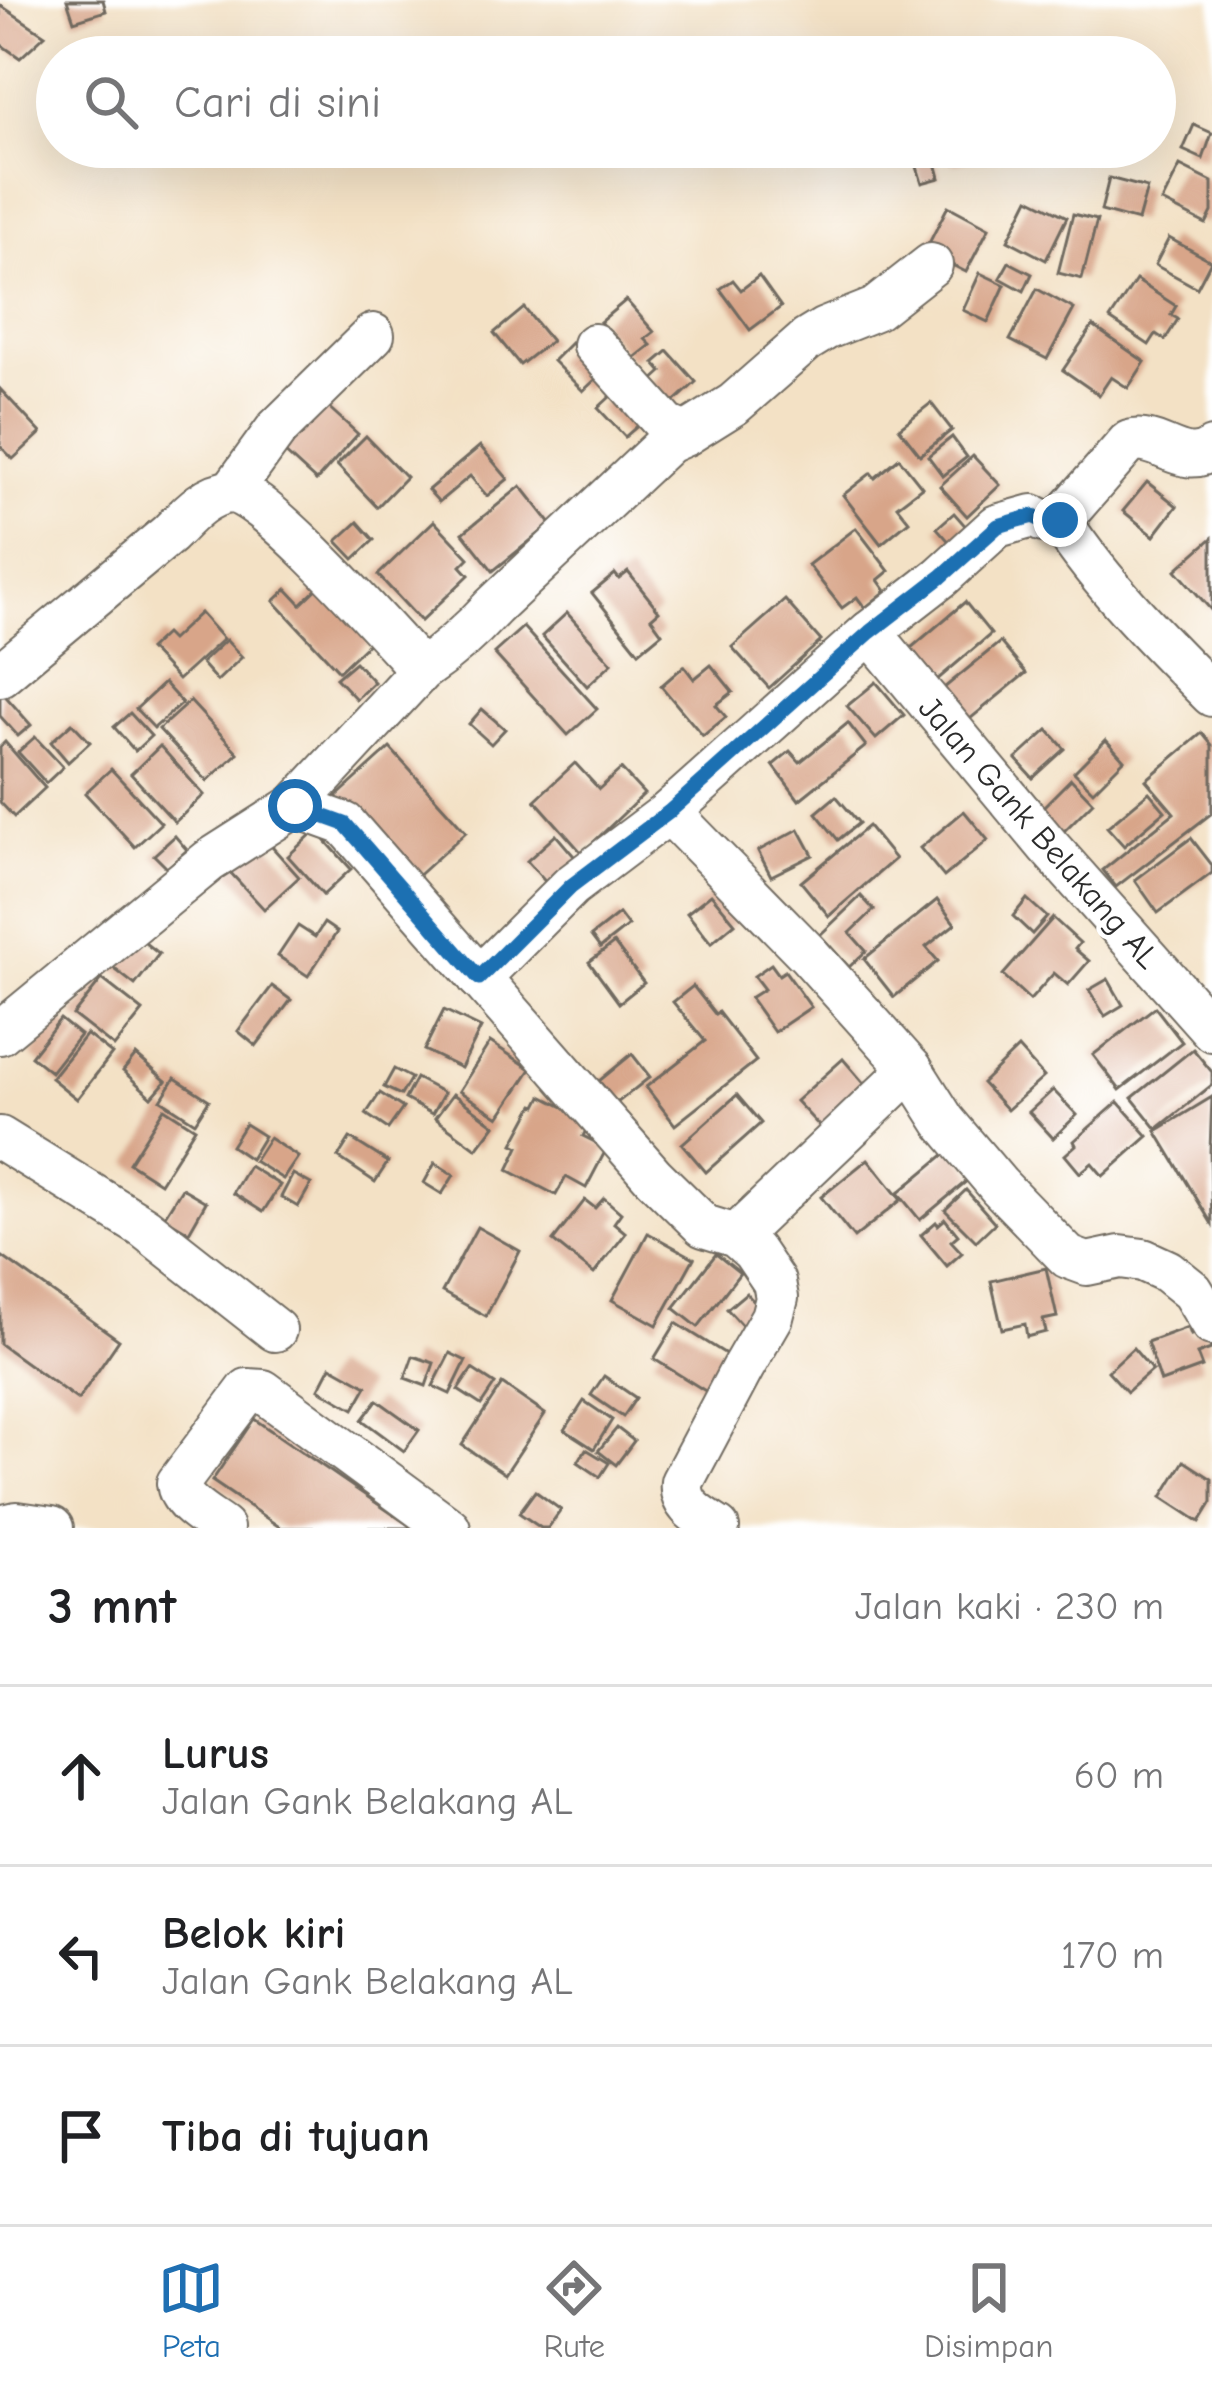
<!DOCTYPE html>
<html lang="id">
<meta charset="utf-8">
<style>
:root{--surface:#fff;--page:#f6f6f6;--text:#202124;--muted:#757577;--line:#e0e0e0;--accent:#1f6fb2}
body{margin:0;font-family:"Comic Neue",sans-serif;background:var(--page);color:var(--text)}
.stop{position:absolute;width:36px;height:36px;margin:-27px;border:9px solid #1f6fb2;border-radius:50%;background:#fff}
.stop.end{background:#1f6fb2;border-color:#fff;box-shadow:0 3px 12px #0008}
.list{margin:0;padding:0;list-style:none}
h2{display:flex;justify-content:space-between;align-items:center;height:156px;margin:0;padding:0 48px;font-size:51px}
h2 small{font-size:39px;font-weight:400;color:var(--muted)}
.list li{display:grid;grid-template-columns:78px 1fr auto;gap:36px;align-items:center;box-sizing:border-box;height:180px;padding:0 48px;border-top:3px solid var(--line)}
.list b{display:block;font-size:45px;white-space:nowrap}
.list p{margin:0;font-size:39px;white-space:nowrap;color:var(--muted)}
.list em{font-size:39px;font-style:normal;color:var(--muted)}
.icon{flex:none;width:66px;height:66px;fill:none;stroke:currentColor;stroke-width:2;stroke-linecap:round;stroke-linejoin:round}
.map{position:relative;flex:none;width:1212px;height:1528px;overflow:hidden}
.search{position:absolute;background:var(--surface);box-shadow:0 12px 48px #0002;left:36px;right:36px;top:36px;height:132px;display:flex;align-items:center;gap:30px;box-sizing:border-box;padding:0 42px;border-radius:66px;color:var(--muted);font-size:45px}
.sheet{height:696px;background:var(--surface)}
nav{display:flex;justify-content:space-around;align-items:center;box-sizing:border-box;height:168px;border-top:3px solid var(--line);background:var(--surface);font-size:33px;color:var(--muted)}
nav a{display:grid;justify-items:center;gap:6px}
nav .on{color:var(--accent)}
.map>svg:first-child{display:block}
</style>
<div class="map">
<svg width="1212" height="1528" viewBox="0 0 1212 1528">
<rect width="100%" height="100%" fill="#fff"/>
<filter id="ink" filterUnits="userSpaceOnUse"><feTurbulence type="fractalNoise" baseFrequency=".00833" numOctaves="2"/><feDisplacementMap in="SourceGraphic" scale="24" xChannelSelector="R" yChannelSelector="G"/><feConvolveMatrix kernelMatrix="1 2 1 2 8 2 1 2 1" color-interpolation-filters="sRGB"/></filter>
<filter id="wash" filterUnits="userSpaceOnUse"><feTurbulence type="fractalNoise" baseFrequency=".004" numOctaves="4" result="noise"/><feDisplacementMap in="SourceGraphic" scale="48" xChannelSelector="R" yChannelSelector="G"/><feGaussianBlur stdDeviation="2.7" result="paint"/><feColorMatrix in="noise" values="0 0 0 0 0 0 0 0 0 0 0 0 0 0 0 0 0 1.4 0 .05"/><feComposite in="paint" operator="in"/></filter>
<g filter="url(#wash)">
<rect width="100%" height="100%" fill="#f3e1c5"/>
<g id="blocks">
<!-- building -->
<g fill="#d8a589">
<path d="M 67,0 L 103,0 L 106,11 L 74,21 Z"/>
<path d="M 0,5 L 45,35 L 20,58 L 0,44 Z"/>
<path d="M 1194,125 L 1212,133 L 1203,159 L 1183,150 Z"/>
<path d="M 949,147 L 975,147 L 978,157 L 954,164 Z"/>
<path d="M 933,151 L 940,178 L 922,183 L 914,157 Z"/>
<path d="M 1180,166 L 1212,182 L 1212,212 L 1206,224 L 1162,202 Z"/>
<path d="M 1109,178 L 1147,188 L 1138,221 L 1101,211 Z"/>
<path d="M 1029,198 L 1067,217 L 1046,260 L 1008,240 Z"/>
<path d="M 948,206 L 989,228 L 966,272 L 925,251 Z"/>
<path d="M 1073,214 L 1097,220 L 1082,279 L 1058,273 Z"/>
<path d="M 1169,238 L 1211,261 L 1197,288 L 1155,265 Z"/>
<path d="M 1009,262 L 1032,274 L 1024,291 L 1000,278 Z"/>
<path d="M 980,273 L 1005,285 L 988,322 L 963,310 Z"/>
<path d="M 759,276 L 781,307 L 750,330 L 720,289 L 733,280 L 741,290 Z"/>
<path d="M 1136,280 L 1176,306 L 1171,315 L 1178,319 L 1165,340 L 1156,334 L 1149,345 L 1110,319 Z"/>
<path d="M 1037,289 L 1074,309 L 1047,359 L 1010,340 Z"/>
<path d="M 626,300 L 654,332 L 645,339 L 651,345 L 632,360 L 600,322 Z"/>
<path d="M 524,308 L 551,341 L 520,365 L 494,333 Z"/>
<path d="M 1093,326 L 1145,362 L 1128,388 L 1111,377 L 1099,395 L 1063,370 Z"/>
<path d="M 577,337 L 599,376 L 583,391 L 553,361 Z"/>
<path d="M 668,351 L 696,382 L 671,405 L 651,382 L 662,372 L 654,363 Z"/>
<path d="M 622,386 L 649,416 L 625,437 L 598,408 Z"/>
<path d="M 0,389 L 41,433 L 13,459 L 0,446 Z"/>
<path d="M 324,403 L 358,434 L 316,481 L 282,450 Z"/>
<path d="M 931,403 L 952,430 L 920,455 L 899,428 Z"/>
<path d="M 366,436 L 406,477 L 377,507 L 337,465 Z"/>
<path d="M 952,437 L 967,457 L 943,476 L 928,456 Z"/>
<path d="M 480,446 L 508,479 L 487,496 L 470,476 L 439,502 L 428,490 Z"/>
<path d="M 973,456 L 1000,485 L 967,516 L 940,486 Z"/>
<path d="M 899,458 L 922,487 L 897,506 L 909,521 L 881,544 L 843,495 L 871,473 L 875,478 Z"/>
<path d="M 1147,482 L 1177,506 L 1154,536 L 1123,511 Z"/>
<path d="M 521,486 L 551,524 L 493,571 L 463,533 Z"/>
<path d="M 954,513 L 969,530 L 952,545 L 937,528 Z"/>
<path d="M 434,521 L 469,558 L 461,566 L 469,575 L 421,621 L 378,575 Z"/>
<path d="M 358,522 L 374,540 L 354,559 L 337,541 Z"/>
<path d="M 856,528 L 889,571 L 878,580 L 886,591 L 865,608 L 857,597 L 842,608 L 808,565 Z"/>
<path d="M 1212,538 L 1212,611 L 1176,570 Z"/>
<path d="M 628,572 L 659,611 L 651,618 L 662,633 L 639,652 L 592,593 L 615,574 L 619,579 Z"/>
<path d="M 323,583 L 374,638 L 339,671 L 274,601 L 287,589 L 301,604 Z"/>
<path d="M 785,600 L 821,641 L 769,688 L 732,647 Z"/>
<path d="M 965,602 L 991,634 L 937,680 L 911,648 Z"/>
<path d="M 200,613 L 223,639 L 178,680 L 149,649 L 165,634 L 171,640 Z"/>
<path d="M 567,613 L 612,663 L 587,686 L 542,636 Z"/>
<path d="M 523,627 L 597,709 L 568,735 L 494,653 Z"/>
<path d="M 226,640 L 242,657 L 217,681 L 201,663 Z"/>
<path d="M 1000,642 L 1026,673 L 970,719 L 944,688 Z"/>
<path d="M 355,662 L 374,682 L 356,699 L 336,678 Z"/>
<path d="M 711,665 L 733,692 L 716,705 L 726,717 L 703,736 L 661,686 L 684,666 L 694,679 Z"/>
<path d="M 876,682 L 904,715 L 876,739 L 847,706 Z"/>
<path d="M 164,683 L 182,703 L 154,728 L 136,709 Z"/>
<path d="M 0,690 L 31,725 L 18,736 L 0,716 Z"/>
<path d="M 190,701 L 238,753 L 207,781 L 159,729 Z"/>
<path d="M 482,709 L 505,729 L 491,744 L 469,724 Z"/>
<path d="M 130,713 L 151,736 L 135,751 L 114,727 Z"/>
<path d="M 72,723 L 90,742 L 68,762 L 51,742 Z"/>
<path d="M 848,723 L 866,746 L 799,800 L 773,765 L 790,751 L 800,762 Z"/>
<path d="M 1048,730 L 1065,749 L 1033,778 L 1016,759 Z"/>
<path d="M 1202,733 L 1212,745 L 1212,813 L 1116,887 L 1103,870 L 1174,813 L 1146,780 Z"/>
<path d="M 35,737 L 63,767 L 46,783 L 18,752 Z"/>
<path d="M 1106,740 L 1124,760 L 1093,791 L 1074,772 Z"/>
<path d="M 5,742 L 45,788 L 14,817 L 0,802 L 0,747 Z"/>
<path d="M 160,746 L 204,795 L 175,822 L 131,774 Z"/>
<path d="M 390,748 L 466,832 L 412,881 L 336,797 Z"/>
<path d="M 575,763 L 599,789 L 621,769 L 644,794 L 582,853 L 535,800 Z"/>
<path d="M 111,769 L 161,823 L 135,847 L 85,793 Z"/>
<path d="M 1071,779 L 1093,802 L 1054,841 L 1032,818 Z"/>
<path d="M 1149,792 L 1165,811 L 1124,846 L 1107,827 Z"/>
<path d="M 836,796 L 859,823 L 838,840 L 816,813 Z"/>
<path d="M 964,811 L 988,840 L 944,877 L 920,848 Z"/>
<path d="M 868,826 L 895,859 L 829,916 L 801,882 Z"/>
<path d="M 799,829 L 813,855 L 771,876 L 758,851 Z"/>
<path d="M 316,830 L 351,869 L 323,895 L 288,856 Z"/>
<path d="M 556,835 L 585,869 L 556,894 L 527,861 Z"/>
<path d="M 175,836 L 187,850 L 167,868 L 154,855 Z"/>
<path d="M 264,838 L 299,877 L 264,909 L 229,871 Z"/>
<path d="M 1191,838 L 1212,865 L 1212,873 L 1158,913 L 1135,880 Z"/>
<path d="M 711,894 L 735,923 L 711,943 L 687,913 Z"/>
<path d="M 861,896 L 874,910 L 850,933 L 866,951 L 849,967 L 820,935 Z"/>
<path d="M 1027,899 L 1047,917 L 1032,934 L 1013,916 Z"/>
<path d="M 937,900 L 955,924 L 926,947 L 938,961 L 894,997 L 864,959 Z"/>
<path d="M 619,914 L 628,926 L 600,948 L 591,936 Z"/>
<path d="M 1053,918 L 1080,943 L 1075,949 L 1089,961 L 1068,985 L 1054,973 L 1030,1000 L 1003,975 Z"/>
<path d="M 324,923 L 337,932 L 308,976 L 278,956 L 298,926 L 315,937 Z"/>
<path d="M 136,936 L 159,954 L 135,985 L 112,967 Z"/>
<path d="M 614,943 L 644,983 L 619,1003 L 589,962 Z"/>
<path d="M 771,964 L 779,975 L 785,971 L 811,1007 L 774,1032 L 750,998 L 764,989 L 754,976 Z"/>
<path d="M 102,979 L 143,1011 L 114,1047 L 73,1015 Z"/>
<path d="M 1108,979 L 1123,1005 L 1105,1016 L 1089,990 Z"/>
<path d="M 272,986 L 291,1000 L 256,1046 L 238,1031 Z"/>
<path d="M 693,986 L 715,1014 L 718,1012 L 756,1061 L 675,1125 L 646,1087 L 705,1041 L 673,1002 Z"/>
<path d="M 1155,1007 L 1182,1042 L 1120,1090 L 1093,1055 Z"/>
<path d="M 444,1010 L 481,1028 L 461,1068 L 424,1050 Z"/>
<path d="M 60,1019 L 80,1035 L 51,1072 L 31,1056 Z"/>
<path d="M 86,1034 L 112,1054 L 77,1099 L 51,1078 Z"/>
<path d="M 490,1042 L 531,1069 L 499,1117 L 459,1091 Z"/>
<path d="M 1018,1048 L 1044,1077 L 1007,1110 L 982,1083 Z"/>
<path d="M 1193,1049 L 1212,1072 L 1212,1085 L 1157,1129 L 1132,1098 Z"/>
<path d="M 632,1054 L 650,1077 L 617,1103 L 599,1081 Z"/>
<path d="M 136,1055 L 166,1081 L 152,1097 L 123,1071 Z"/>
<path d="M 843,1059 L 868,1088 L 822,1129 L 796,1101 Z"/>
<path d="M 394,1069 L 411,1078 L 401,1095 L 384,1087 Z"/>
<path d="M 175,1078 L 209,1100 L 195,1122 L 161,1100 Z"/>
<path d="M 416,1078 L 444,1093 L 432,1114 L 405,1099 Z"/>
<path d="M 1053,1090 L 1077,1115 L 1053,1138 L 1029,1112 Z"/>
<path d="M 380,1093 L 403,1108 L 388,1129 L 366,1114 Z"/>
<path d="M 453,1094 L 495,1125 L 477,1149 L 435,1118 Z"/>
<path d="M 737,1095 L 761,1123 L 706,1172 L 682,1144 Z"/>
<path d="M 542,1096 L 591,1121 L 583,1136 L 607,1148 L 586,1188 L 566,1177 L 556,1195 L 508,1170 L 519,1147 L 513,1144 L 534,1105 L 537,1106 Z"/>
<path d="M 1212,1097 L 1210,1151 L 1212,1224 L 1156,1131 Z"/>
<path d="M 1118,1102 L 1148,1136 L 1103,1176 L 1092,1163 L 1080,1173 L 1065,1155 L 1076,1145 L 1074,1141 Z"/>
<path d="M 164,1108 L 195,1128 L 160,1183 L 129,1163 Z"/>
<path d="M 245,1124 L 264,1136 L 250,1159 L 231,1146 Z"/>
<path d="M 269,1138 L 298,1157 L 283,1179 L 254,1161 Z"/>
<path d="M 350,1138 L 388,1162 L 375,1182 L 338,1157 Z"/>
<path d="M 952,1148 L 974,1175 L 920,1220 L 898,1193 Z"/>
<path d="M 868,1159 L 901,1200 L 854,1238 L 821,1197 Z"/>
<path d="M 435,1163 L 454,1175 L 442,1194 L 424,1183 Z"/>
<path d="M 249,1166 L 280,1185 L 263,1212 L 233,1193 Z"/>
<path d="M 293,1174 L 311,1184 L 298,1207 L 281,1197 Z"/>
<path d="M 182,1188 L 206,1202 L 189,1232 L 164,1217 Z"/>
<path d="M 966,1190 L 995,1223 L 976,1241 L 945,1210 Z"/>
<path d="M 604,1198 L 621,1213 L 614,1223 L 626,1233 L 594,1274 L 553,1241 L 585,1200 L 595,1208 Z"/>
<path d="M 945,1219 L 958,1235 L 951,1241 L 962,1253 L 947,1266 L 921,1235 L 936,1222 L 938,1225 Z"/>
<path d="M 477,1227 L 520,1251 L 486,1316 L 442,1292 Z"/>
<path d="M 648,1233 L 694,1258 L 657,1325 L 612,1300 Z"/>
<path d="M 716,1254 L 740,1273 L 698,1327 L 674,1308 Z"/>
<path d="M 0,1255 L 119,1340 L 78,1400 L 0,1344 Z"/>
<path d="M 1046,1268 L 1057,1317 L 1043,1320 L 1046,1332 L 1027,1337 L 1025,1324 L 1002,1329 L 991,1281 Z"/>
<path d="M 746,1293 L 766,1315 L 748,1332 L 727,1309 Z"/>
<path d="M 676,1323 L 729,1356 L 707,1392 L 654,1359 Z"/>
<path d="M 1188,1327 L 1191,1335 L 1204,1330 L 1211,1349 L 1197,1354 L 1202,1367 L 1161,1382 L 1147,1342 Z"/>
<path d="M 1133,1348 L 1152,1370 L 1127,1392 L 1108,1371 Z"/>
<path d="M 450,1353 L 466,1361 L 450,1394 L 433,1386 Z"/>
<path d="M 413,1356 L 434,1363 L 426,1386 L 405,1378 Z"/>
<path d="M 331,1366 L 367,1386 L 354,1409 L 319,1389 Z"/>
<path d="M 472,1369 L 495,1384 L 481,1405 L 458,1390 Z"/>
<path d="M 604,1376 L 636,1398 L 623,1417 L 591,1395 Z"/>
<path d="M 502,1384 L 545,1414 L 505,1474 L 462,1445 Z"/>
<path d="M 377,1400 L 419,1430 L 404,1451 L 362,1420 Z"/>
<path d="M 584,1401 L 612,1420 L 594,1449 L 565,1430 Z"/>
<path d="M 254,1419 L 413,1528 L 281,1528 L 212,1481 Z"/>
<path d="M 617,1428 L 634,1441 L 616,1465 L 598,1451 Z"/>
<path d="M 586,1449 L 609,1463 L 600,1477 L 578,1462 Z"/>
<path d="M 1184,1461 L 1212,1479 L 1212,1502 L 1200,1522 L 1162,1497 Z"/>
<path d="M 535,1491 L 561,1510 L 548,1528 L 541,1528 L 519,1513 Z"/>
</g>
</g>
</g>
<g filter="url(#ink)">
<use href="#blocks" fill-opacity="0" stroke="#716b61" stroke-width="3"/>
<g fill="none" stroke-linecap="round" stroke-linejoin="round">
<!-- minor casing -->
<g stroke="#716b61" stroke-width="46">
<g id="minor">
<path d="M 594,345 L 667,426 L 686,434 L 734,404 L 807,340 L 825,329 L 875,309 L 931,265"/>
<path d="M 232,491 L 277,429 L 373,335"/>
<path d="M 1060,521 L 1129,442 C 1159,433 1182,470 1212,449"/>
<path d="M 870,632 L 941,577 L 997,526 L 1033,516 L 1043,521 L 1060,521 C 1103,586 1157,640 1212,695"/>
<path d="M 0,675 L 169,534 C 186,517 205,494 230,492 C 261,489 394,641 421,670"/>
<path d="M 295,806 L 345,824 L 653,1176 L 704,1226 L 736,1236 L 753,1251 L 774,1282 L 777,1298 L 772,1317 L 743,1367 L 682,1482 C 679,1506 700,1516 718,1528"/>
<path d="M 669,812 L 808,954 L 911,1069 L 944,1121 L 999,1186 L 1068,1257 L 1087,1264 L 1120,1257 L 1143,1260 L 1167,1271 L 1192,1291 L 1212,1324"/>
<path d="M 479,978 L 571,886 L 669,812 L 870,632 L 1049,847 L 1212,1030"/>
<path d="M 0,1033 L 209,861 L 295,806 L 421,670 C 448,652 471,631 493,607 L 668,442 L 686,434"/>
<path d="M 0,1138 L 144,1227 L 275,1330"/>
<path d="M 736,1236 L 911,1069"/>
<path d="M 0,1527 L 17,1523 L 52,1528"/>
<path d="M 222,1528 C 206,1516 180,1504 178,1483 L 248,1390 L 263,1391 L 449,1528"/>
</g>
</g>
<!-- minor -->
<use href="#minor" stroke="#fff" stroke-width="42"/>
</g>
</g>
<g fill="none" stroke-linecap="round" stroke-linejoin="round" filter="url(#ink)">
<!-- route -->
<path stroke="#1f6fb2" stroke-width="15" d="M 295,806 L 345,824 L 479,978 L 571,886 L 669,812 L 870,632 L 941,577 L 998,526 L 1033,516 L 1043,521 L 1060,520"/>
</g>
<g text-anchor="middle" stroke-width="9" stroke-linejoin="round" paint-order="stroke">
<!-- street labels -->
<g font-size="33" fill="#2b2b2b" stroke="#fff">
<text transform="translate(1040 832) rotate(49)" y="12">Jalan Gank Belakang AL</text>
</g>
</g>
</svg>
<div class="stop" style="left:295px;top:806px"></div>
<div class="stop end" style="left:1060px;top:520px"></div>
<div class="search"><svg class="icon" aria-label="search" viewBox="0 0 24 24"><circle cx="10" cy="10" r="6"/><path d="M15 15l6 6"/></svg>Cari di sini</div>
</div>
<section class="sheet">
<h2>3 mnt<small>Jalan kaki · 230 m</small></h2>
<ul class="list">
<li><svg class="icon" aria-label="ahead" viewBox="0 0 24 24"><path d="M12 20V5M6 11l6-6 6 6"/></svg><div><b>Lurus</b><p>Jalan Gank Belakang AL</p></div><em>60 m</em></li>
<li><svg class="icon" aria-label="left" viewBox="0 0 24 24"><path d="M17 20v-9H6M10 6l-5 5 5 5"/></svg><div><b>Belok kiri</b><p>Jalan Gank Belakang AL</p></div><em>170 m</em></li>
<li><svg class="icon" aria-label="arrive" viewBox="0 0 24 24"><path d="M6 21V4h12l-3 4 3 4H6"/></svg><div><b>Tiba di tujuan</b></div></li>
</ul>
</section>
<nav>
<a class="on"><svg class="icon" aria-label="map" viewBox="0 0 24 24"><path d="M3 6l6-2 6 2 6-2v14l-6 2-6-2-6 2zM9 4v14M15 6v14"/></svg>Peta</a>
<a><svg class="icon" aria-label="directions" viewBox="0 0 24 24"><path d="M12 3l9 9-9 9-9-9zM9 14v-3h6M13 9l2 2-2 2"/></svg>Rute</a>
<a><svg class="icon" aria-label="saved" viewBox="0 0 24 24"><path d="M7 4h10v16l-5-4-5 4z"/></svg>Disimpan</a>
</nav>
